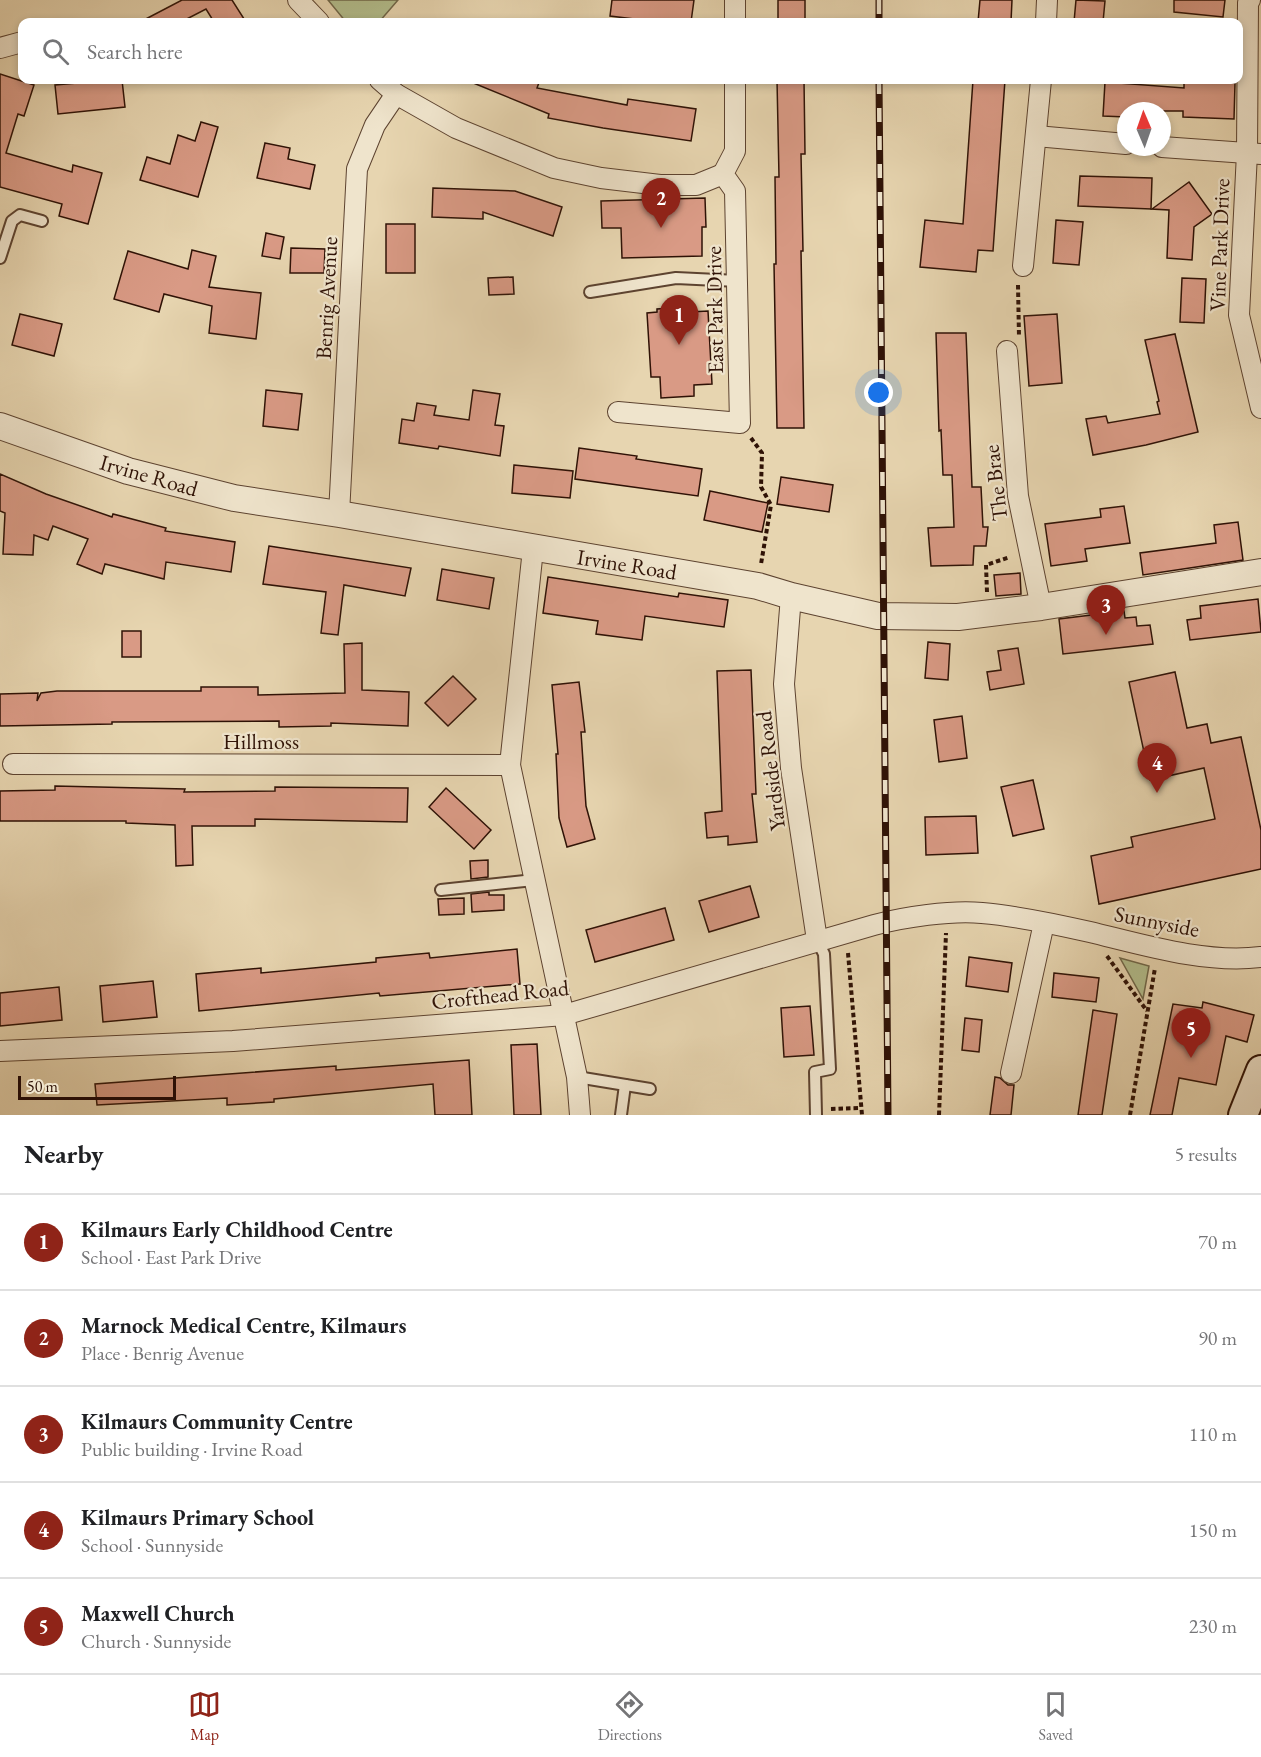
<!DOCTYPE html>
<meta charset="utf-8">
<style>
:root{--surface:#fff;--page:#f2f2f2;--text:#202124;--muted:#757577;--line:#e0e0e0;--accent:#8f2418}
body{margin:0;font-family:"EB Garamond",serif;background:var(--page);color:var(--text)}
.compass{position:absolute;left:1117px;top:102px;width:54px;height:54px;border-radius:50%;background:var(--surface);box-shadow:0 3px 9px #0003;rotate:358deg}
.scale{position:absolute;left:18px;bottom:15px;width:158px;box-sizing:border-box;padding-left:6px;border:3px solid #2f1206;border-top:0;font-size:16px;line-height:21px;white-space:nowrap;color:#2f1206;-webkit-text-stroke:4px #efe4cc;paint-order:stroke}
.you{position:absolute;left:879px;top:393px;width:21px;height:21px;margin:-15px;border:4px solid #fff;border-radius:50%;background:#1a73e8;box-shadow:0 0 0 9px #1a73e833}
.badge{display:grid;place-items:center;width:39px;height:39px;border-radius:50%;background:var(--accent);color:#fff;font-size:20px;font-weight:700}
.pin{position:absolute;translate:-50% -50px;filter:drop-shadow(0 2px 3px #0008)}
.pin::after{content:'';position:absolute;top:32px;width:21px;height:18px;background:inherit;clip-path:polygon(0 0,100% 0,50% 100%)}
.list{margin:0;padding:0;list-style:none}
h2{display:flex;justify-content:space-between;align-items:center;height:78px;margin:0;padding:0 24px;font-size:26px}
h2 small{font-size:20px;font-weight:400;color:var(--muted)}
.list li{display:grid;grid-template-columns:39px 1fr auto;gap:18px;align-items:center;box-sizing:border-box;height:96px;padding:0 24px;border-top:2px solid var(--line)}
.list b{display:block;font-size:22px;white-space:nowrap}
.list p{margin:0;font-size:20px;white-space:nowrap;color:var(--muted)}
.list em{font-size:20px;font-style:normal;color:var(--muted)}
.icon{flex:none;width:33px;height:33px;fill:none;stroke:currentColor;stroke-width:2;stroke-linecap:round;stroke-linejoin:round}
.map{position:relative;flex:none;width:1261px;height:1115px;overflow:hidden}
.search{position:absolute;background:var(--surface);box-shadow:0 3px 9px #0003;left:18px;right:18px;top:18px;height:66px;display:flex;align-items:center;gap:15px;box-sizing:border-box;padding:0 21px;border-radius:12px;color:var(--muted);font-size:22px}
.sheet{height:558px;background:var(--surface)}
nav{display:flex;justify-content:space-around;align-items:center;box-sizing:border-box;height:84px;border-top:2px solid var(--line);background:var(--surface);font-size:16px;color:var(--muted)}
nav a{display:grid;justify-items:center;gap:3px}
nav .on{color:var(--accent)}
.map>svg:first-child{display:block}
</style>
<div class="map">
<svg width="1261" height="1115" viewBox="0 0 1261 1115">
<rect width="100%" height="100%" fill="#e7d5b0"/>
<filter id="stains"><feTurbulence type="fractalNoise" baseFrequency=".00333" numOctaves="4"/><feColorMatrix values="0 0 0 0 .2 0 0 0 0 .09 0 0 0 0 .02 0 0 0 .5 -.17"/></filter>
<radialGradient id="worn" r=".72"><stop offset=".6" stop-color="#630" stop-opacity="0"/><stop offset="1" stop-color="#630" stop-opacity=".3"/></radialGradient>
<!-- green -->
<g fill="#b3be8d" stroke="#71684a" stroke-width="1.5">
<path d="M 328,0 L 398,0 L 379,22 L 346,22 Z"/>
<path d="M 1120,958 L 1149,966 L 1143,999 Z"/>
</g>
<!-- building -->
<g fill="#d99a85" stroke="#2f1206" stroke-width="1.5">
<path d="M 182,0 L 232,0 L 246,22 L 214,22 L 206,9 L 181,22 L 140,22 Z"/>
<path d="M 612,0 L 694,0 L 691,22 L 659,22 L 610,16 Z"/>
<rect x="778" y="0" width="27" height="22"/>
<path d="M 980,0 L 1012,0 L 1011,22 L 978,22 Z"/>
<path d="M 1076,0 L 1105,1 L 1103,22 L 1074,22 Z"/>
<path d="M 1174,0 L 1225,0 L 1223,17 L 1174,12 Z"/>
<path d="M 0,74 L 34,85 L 24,116 L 18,114 L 6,153 L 72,172 L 73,165 L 102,173 L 88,224 L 59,216 L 62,204 L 0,187 Z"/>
<path d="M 111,80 L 122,80 L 125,107 L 58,114 L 55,85 Z"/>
<path d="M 466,80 L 540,80 L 537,88 L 627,105 L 628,99 L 696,109 L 691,141 L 603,128 L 548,118 L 549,114 Z"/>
<path d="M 777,80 L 804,80 L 805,154 L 801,154 L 803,251 L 801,251 L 804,428 L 777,428 L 774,264 L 776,264 L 775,177 L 779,177 Z"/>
<path d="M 973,80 L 1005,80 L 993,251 L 978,250 L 976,272 L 920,267 L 925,220 L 963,224 Z"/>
<path d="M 1184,81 L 1235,83 L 1234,119 L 1183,117 L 1183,111 L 1126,111 L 1126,117 L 1103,116 L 1105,82 L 1184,88 Z"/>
<path d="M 201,122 L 218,127 L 198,197 L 140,180 L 147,157 L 170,164 L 178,135 L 195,141 Z"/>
<path d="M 265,143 L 290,148 L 288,159 L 315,165 L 310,189 L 257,178 Z"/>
<path d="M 1080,176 L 1152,178 L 1151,209 L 1078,206 Z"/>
<path d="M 1189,182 L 1212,214 L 1194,227 L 1192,260 L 1167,258 L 1169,210 L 1152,209 Z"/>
<path d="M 433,188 L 515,191 L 562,207 L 553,236 L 483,212 L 483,219 L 432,217 Z"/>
<path d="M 705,198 L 706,227 L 702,227 L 702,256 L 622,258 L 621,228 L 602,228 L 601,201 Z"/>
<path d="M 1056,220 L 1083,222 L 1079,265 L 1053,263 Z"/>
<rect x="386" y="224" width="29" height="49"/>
<path d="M 266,233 L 284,237 L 280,259 L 262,256 Z"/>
<path d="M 291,248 L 325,249 L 324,273 L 290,273 Z"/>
<path d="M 192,250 L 216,256 L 209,287 L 261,293 L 256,339 L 209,333 L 212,306 L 164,294 L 159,312 L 114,299 L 128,251 L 188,269 Z"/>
<path d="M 513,277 L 514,294 L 489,295 L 488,278 Z"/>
<path d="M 1182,278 L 1206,279 L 1204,323 L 1180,322 Z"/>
<path d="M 690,307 L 690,312 L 708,311 L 712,384 L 694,385 L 694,396 L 661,398 L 660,377 L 651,377 L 647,313 L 657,312 L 657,309 Z"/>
<path d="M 20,314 L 62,324 L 54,356 L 12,345 Z"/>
<path d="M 1057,314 L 1062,383 L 1029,386 L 1024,316 Z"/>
<path d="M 936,333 L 966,333 L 972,487 L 981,487 L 983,527 L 988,527 L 986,546 L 974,546 L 973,565 L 931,566 L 928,528 L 954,527 L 952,475 L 943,475 L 941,430 L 939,431 Z"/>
<path d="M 1175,334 L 1198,432 L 1146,445 L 1093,455 L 1086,419 L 1106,416 L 1108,423 L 1160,414 L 1157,402 L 1159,401 L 1145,340 Z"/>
<path d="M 266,390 L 302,394 L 298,430 L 263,426 Z"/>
<path d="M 473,390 L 500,394 L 495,425 L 504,426 L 500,456 L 439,446 L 438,449 L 399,443 L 402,419 L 414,421 L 417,403 L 436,406 L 434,415 L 469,420 Z"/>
<path d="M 579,448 L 637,456 L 636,459 L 702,469 L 698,496 L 575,479 Z"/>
<path d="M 514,465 L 573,471 L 570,498 L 512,493 Z"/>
<path d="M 0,474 L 46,494 L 112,517 L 113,514 L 166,528 L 165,531 L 235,542 L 231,572 L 166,562 L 164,579 L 105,564 L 102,574 L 77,564 L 88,539 L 53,526 L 48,540 L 34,535 L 33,555 L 3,554 L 5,513 L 0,511 Z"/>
<path d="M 781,477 L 833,485 L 829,512 L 777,504 Z"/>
<path d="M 710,491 L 768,503 L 762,532 L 704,520 Z"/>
<path d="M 1124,506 L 1130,543 L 1085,549 L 1087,561 L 1051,566 L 1045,524 L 1101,517 L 1100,509 Z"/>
<path d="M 1238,522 L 1243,560 L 1143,575 L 1140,553 L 1216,543 L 1214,525 Z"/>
<path d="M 269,546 L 411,568 L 405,596 L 344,585 L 338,635 L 321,633 L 326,592 L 263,584 Z"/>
<path d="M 442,569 L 494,578 L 489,609 L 437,600 Z"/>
<path d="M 1020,573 L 1021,594 L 996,596 L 994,575 Z"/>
<path d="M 548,577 L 678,597 L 679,593 L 728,600 L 724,627 L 645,616 L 642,640 L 596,634 L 598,621 L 543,613 Z"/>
<path d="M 1258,599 L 1261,632 L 1190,640 L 1187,620 L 1201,618 L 1200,606 Z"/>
<path d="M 1124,611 L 1125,618 L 1136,617 L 1137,626 L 1150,625 L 1153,644 L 1063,654 L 1059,619 Z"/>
<rect x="122" y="631" width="19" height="26"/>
<path d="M 928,642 L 950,644 L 948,680 L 925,678 Z"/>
<path d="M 362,643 L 362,690 L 409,692 L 408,726 L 331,723 L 331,726 L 279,727 L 279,721 L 112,722 L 112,724 L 0,726 L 0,694 L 38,693 L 37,701 L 41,693 L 57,691 L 201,691 L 201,687 L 258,687 L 258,695 L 345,693 L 344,644 Z"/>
<path d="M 1018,648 L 1024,684 L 990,690 L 987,672 L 1001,670 L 998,651 Z"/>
<path d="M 751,670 L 756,794 L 752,794 L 757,842 L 728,845 L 728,836 L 707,838 L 705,813 L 722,811 L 717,671 Z"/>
<path d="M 1175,672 L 1187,728 L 1207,724 L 1211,743 L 1241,737 L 1261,830 L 1261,869 L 1099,904 L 1091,856 L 1133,847 L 1131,837 L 1215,819 L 1204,768 L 1150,780 L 1129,682 Z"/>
<path d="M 453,676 L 476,699 L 448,726 L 425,703 Z"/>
<path d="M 579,682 L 585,732 L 581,732 L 586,806 L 595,839 L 567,847 L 559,818 L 556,754 L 558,754 L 552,685 Z"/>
<path d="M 962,716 L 967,758 L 939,762 L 934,720 Z"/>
<path d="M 1033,780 L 1044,829 L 1013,836 L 1001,787 Z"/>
<path d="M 55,786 L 185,789 L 184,792 L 275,791 L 275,787 L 408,788 L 407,822 L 255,819 L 255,826 L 192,826 L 193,865 L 176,866 L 175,825 L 126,823 L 126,821 L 0,821 L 0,791 L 55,790 Z"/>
<path d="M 446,788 L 491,830 L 474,849 L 429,807 Z"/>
<path d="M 976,816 L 978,853 L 926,855 L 925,817 Z"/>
<path d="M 488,860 L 488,877 L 471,879 L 470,861 Z"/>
<path d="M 750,886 L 759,917 L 709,932 L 699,901 Z"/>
<path d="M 489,892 L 489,895 L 504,895 L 504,910 L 472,912 L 471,894 Z"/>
<path d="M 464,898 L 464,914 L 439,915 L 438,899 Z"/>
<path d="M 665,908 L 674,940 L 595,962 L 586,930 Z"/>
<path d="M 517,949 L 520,984 L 380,996 L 379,993 L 199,1011 L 196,974 L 261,968 L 261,973 L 376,962 L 376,958 L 429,953 L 430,958 Z"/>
<path d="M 969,957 L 1012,963 L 1008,992 L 966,986 Z"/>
<path d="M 1054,973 L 1099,978 L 1096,1002 L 1052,997 Z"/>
<path d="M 153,981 L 157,1017 L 103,1022 L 100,986 Z"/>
<path d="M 59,987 L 62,1020 L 0,1026 L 0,993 Z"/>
<path d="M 1203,1002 L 1254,1015 L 1247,1042 L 1226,1036 L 1216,1085 L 1179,1078 L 1172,1115 L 1150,1115 L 1173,1004 L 1202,1008 Z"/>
<path d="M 810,1006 L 814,1055 L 784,1057 L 781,1008 Z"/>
<path d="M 1093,1010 L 1117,1014 L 1102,1115 L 1078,1115 Z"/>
<path d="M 965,1018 L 982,1020 L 979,1052 L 962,1050 Z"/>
<path d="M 537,1044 L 541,1115 L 514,1115 L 511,1045 Z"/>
<path d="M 469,1060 L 472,1115 L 435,1115 L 433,1084 L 274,1099 L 274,1102 L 227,1105 L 227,1098 L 97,1105 L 95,1084 L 336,1066 L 336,1070 Z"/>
<path d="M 995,1077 L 1000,1078 L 1008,1085 L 1014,1085 L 1011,1115 L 990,1115 Z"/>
</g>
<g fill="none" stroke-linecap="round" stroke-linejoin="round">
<!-- service casing -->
<g stroke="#5d4330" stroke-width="14">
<g id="service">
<path d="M 0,258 L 12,221 L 20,215 L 42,221"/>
<path d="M 590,292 L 676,278 L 738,281"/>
<path d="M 441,890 L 534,880"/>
<path d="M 577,1077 L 650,1089"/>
<path d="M 621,1115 L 625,1085"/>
<path d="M 816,1115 L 815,1072 L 830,1069 L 824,954 L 817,940"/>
</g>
</g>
<!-- minor casing -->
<g stroke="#5d4330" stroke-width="22">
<g id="minor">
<path d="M 298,0 L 319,22"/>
<path d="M 1250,0 L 1248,3 L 1247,153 L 1239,315 L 1261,408"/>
<path d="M 735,22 L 735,0"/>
<path d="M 1046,22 L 1047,0"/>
<path d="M 0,48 L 22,42"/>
<path d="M 380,80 L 396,94 L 456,128 L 554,168 L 601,178 L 660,185 L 696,185 L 723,174"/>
<path d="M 1036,136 L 1126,144"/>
<path d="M 1162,147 L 1261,154"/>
<path d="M 1023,266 L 1041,80"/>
<path d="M 1007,351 L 1018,496 L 1041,607"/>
<path d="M 618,412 L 740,423 L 735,191 L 723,174 L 735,151 L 735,80"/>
<path d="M 339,514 L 357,169 L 375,125 L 396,94"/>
<path d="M 533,549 L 510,765 L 577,1077 L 580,1115"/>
<path d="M 791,596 L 784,684 L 791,768 L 817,940"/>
<path d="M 13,764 L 510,765"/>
<path d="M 0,1051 L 233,1041 L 564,1015 L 874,925 C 904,917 951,910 982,913 C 1018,916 1055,924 1090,932 C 1144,945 1206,964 1261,957"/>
<path d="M 1011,1073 L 1044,923"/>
</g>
</g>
<!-- tertiary casing -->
<g stroke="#5d4330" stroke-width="28">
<path id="tertiary" d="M 0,426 L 128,471 L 234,498 L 339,514 L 758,586 L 791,596 L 878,616 L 958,617 L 1041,607 L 1261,572"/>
</g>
<!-- secondary casing -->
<g stroke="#2f1206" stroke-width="32">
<path id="secondary" d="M 1243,1115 L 1261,1070"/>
</g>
<!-- path -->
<g stroke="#2f1206" stroke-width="4" stroke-dasharray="4.5 3" stroke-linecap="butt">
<path d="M 1018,285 L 1019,337"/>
<path d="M 751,438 L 762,453 L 761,487 L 771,505 L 761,564"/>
<path d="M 987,592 L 986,565 L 1010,557"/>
<path d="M 848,953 L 862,1115"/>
<path d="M 1107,956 L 1147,1011"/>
<path d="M 831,1109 L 861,1108"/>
<path d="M 939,1115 L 946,933"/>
<path d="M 1130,1115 L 1155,968"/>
</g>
<!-- service -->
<use href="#service" stroke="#efe4cc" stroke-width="10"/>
<!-- minor -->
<use href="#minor" stroke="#efe4cc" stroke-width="20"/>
<!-- tertiary -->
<use href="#tertiary" stroke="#efe4cc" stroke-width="26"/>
<!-- secondary -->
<use href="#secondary" stroke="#efe4cc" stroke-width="28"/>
<!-- rail casing -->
<g stroke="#2f1206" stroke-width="7">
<g id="rail">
<path d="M 879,0 L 879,22"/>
<path d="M 879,80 L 888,1115"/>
</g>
</g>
<!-- rail -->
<use href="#rail" stroke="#efe4cc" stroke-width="4.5" stroke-dasharray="14" stroke-linecap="butt"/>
</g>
<g text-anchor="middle" stroke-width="4.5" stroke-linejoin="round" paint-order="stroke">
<!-- street labels -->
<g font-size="22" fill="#2f1206" stroke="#efe4cc">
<text transform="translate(1219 245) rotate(-88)" y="8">Vine Park Drive</text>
<text transform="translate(326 298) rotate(-87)" y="8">Benrig Avenue</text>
<text transform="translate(714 310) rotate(-91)" y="8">East Park Drive</text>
<text transform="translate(149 475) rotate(16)" y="8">Irvine Road</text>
<text transform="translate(995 483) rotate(-97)" y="8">The Brae</text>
<text transform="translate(627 564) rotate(9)" y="8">Irvine Road</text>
<text x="261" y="749">Hillmoss</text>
<text transform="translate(770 771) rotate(-97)" y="8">Yardside Road</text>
<text transform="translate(1157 921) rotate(11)" y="8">Sunnyside</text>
<text transform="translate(500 994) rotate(-6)" y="8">Crofthead Road</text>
</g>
</g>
<rect width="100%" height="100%" filter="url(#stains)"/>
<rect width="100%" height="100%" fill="url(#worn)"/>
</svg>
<svg class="compass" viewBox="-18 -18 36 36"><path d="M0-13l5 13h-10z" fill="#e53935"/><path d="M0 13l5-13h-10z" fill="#757577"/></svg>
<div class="scale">50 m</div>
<div class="you"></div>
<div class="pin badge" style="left:679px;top:345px">1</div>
<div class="pin badge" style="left:661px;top:228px">2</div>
<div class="pin badge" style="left:1106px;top:635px">3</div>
<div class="pin badge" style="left:1157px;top:793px">4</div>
<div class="pin badge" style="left:1191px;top:1058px">5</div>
<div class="search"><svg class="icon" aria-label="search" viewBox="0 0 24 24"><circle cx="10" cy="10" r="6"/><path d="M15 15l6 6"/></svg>Search here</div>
</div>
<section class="sheet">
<h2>Nearby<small>5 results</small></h2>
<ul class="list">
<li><span class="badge">1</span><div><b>Kilmaurs Early Childhood Centre</b><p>School · East Park Drive</p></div><em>70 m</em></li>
<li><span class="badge">2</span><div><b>Marnock Medical Centre, Kilmaurs</b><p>Place · Benrig Avenue</p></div><em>90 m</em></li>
<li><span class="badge">3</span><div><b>Kilmaurs Community Centre</b><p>Public building · Irvine Road</p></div><em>110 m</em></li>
<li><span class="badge">4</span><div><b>Kilmaurs Primary School</b><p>School · Sunnyside</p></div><em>150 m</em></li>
<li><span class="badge">5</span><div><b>Maxwell Church</b><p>Church · Sunnyside</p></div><em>230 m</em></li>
</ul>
</section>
<nav>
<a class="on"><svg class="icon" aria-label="map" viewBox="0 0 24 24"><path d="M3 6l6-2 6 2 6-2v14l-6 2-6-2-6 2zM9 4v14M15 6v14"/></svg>Map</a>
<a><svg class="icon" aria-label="directions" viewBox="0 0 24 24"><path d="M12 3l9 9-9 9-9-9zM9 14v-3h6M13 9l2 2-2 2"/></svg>Directions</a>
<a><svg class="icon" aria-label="saved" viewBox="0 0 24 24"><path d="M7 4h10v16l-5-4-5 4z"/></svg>Saved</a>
</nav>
